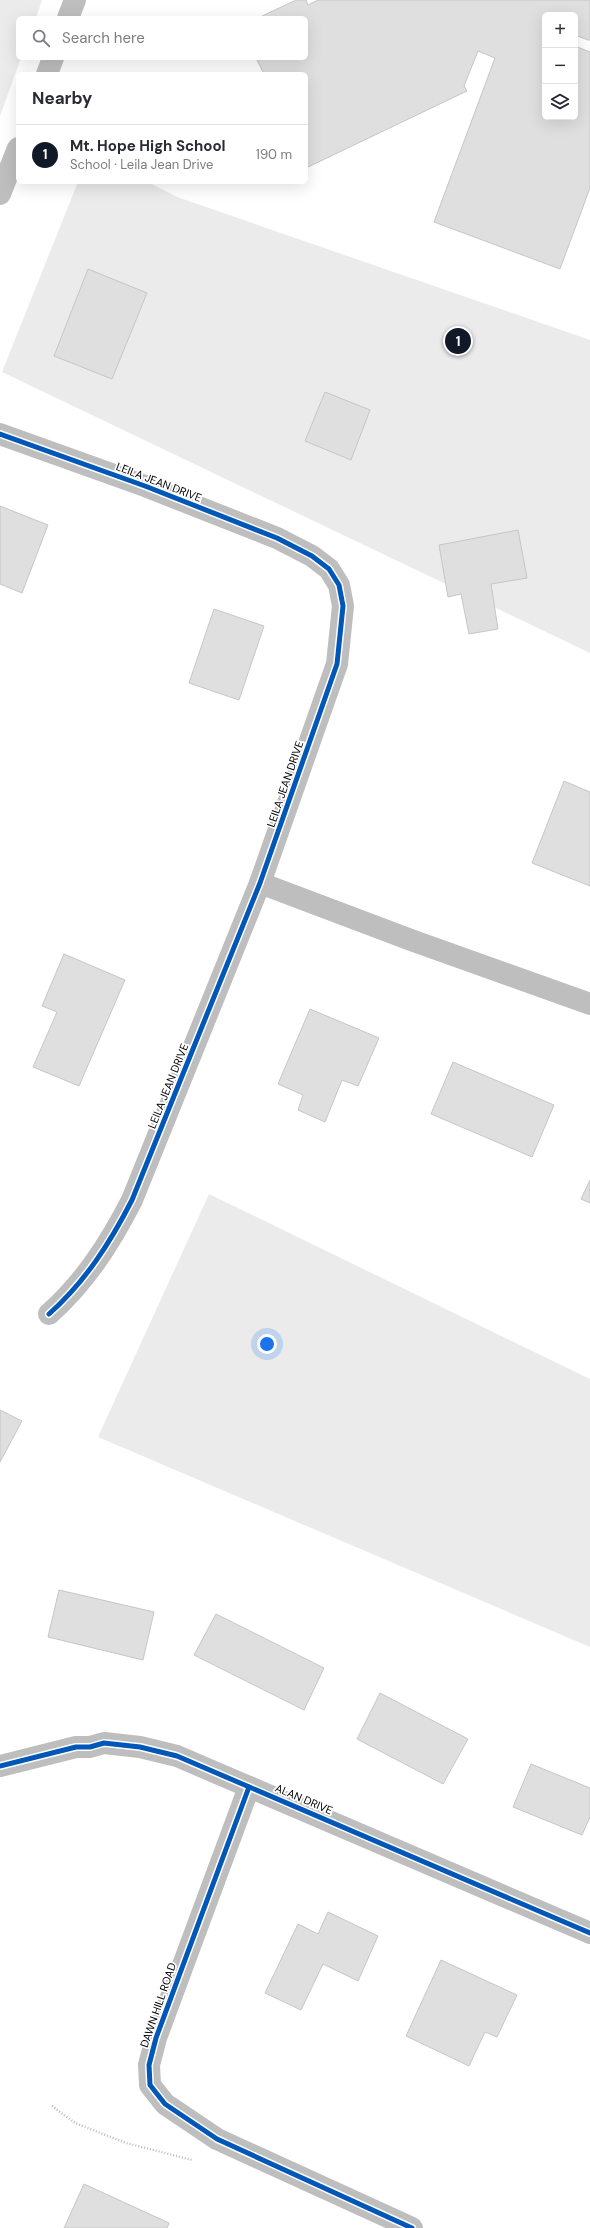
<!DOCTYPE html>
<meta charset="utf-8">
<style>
:root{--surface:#fff;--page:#f7f7f7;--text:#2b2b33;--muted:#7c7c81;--line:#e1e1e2;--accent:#111827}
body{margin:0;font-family:"DM Sans",sans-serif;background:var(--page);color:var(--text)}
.controls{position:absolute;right:12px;top:12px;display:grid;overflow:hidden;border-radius:6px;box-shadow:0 4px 16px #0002}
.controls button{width:36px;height:36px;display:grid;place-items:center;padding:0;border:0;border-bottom:1px solid var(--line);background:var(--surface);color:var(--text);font:20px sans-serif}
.you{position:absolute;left:267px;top:1344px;width:14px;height:14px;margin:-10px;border:3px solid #fff;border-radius:50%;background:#1a73e8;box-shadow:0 0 0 6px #1a73e833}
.badge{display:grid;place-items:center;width:26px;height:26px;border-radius:50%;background:var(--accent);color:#fff;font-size:13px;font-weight:700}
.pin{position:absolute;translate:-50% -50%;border:2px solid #fff;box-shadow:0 1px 4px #0006}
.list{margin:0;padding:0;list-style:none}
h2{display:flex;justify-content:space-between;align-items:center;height:52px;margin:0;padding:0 16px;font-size:17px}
h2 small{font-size:13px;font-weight:400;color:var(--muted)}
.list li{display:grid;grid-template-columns:26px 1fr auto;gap:12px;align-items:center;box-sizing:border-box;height:60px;padding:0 16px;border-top:1px solid var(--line)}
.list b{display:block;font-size:15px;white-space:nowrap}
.list p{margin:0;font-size:13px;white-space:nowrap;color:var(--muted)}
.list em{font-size:13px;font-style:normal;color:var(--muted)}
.icon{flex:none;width:22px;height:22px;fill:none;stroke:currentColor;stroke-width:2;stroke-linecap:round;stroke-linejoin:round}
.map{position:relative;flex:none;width:590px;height:2228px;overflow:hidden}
.search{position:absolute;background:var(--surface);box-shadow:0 4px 16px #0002;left:16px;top:16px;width:292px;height:44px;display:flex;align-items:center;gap:10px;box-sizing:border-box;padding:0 14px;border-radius:6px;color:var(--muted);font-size:15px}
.panel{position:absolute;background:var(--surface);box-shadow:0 4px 16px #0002;left:16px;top:72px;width:292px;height:112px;border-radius:6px}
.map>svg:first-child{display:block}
</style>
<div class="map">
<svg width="590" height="2228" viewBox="0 0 590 2228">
<rect width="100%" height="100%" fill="#fff"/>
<!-- green -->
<g fill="#ebebeb">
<path d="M 0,0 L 42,0 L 36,18 L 18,18 L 18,58 L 21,58 L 0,116 Z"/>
<path d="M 78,182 L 148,182 L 177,197 L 590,340 L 590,653 L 2,372 Z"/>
<path d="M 209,1194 L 590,1379 L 590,1647 L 98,1437 Z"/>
</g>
<!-- building -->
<g fill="#dfdfdf" stroke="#c6c6c6">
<path d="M 296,0 L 306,0 L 308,5 L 318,0 L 590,0 L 590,40 L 588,40 L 575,35 L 575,15 L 545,15 L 545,117 L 575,117 L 575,46 L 590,52 L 590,188 L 560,269 L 434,222 L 495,58 L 478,51 L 464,86 L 467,91 L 308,167 L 306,162 L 306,74 L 264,74 L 256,58 L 306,58 L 306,18 L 258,18 Z"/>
<path d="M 88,269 L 147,293 L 112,379 L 54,356 Z"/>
<path d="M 325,392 L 370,410 L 351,460 L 305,441 Z"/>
<path d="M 0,506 L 48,525 L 22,593 L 0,584 Z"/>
<path d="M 518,530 L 527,578 L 491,584 L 498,629 L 469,634 L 461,594 L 448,597 L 439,545 Z"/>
<path d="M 214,609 L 264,626 L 239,700 L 189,683 Z"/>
<path d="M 564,781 L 590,792 L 590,886 L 532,863 Z"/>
<path d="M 64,954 L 125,980 L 79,1086 L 33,1067 L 57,1012 L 42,1006 Z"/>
<path d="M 310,1009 L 379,1038 L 358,1086 L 342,1080 L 325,1122 L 298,1110 L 303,1095 L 278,1084 Z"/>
<path d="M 453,1062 L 554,1105 L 532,1157 L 431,1114 Z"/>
<path d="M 590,1180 L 590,1203 L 581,1199 Z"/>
<path d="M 0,1410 L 22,1421 L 0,1462 Z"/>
<path d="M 59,1590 L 154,1612 L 143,1660 L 48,1637 Z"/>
<path d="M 216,1614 L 324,1668 L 304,1710 L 194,1655 Z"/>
<path d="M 380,1693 L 468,1739 L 443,1784 L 357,1739 Z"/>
<path d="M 531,1764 L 590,1788 L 590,1817 L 582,1835 L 513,1807 Z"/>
<path d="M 328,1912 L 378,1936 L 358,1981 L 323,1964 L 301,2010 L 265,1993 L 298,1924 L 318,1934 Z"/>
<path d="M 441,1960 L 517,1995 L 497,2037 L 485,2032 L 469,2066 L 406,2036 Z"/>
<path d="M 84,2184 L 169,2223 L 167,2228 L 64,2228 Z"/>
</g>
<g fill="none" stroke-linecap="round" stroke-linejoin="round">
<!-- path -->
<path stroke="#b9b9b9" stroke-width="2.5" stroke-dasharray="1 2" stroke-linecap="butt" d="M 52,2106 L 75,2123 L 126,2143 L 192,2160"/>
<!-- minor -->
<g stroke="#bebebe" stroke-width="22">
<path d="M 68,18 L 75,0"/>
<path d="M 47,74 L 53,58"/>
<path d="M 0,194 L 18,148"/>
<path d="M 0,434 L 145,486 L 277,538 L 312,556 L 329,569 L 339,585 L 343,606 L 337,664 L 260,883 L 132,1200 C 110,1243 85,1282 49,1314"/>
<path d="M 260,883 L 411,940 L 590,1004"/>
<path d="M 0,1766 L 76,1747 L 90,1747 L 104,1743 L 140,1747 L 177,1756 L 590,1933"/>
<path d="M 249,1787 L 156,2038 L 149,2065 L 150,2085 L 165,2104 L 217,2139 L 412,2228"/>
</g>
<!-- cycleway casing -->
<g stroke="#fff" stroke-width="8">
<g id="cycleway">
<path d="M 0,434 L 145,486 L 277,538 L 312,556 L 329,569 L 339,585 L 343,606 L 337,664 L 260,883 L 132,1200 C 110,1243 85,1282 49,1314"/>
<path d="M 0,1766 L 76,1747 L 90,1747 L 104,1743 L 140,1747 L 177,1756 L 590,1933"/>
<path d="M 249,1787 L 156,2038 L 149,2065 L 150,2085 L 165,2104 L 217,2139 L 412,2228"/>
</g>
</g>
<!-- cycleway -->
<use href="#cycleway" stroke="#0057b8" stroke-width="5"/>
</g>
<g text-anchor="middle" stroke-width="3.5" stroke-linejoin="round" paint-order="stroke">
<!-- street labels -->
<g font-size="11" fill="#000" stroke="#fff">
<text transform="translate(159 482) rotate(21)" y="4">LEILA JEAN DRIVE</text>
<text transform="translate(285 784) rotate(-71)" y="4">LEILA JEAN DRIVE</text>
<text transform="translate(168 1086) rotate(-68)" y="4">LEILA JEAN DRIVE</text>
<text transform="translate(304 1799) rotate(23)" y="4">ALAN DRIVE</text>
<text transform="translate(158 2005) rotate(-71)" y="4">DAWN HILL ROAD</text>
</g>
</g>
</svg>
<div class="controls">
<button>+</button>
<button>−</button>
<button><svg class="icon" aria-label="layers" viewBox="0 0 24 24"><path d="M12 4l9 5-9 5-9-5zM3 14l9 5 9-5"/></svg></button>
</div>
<div class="you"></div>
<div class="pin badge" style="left:458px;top:341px">1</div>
<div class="search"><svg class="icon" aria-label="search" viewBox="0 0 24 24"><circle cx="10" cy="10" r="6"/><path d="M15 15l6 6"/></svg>Search here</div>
<section class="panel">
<h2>Nearby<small></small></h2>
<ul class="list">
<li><span class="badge">1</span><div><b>Mt. Hope High School</b><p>School · Leila Jean Drive</p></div><em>190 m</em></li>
</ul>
</section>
</div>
